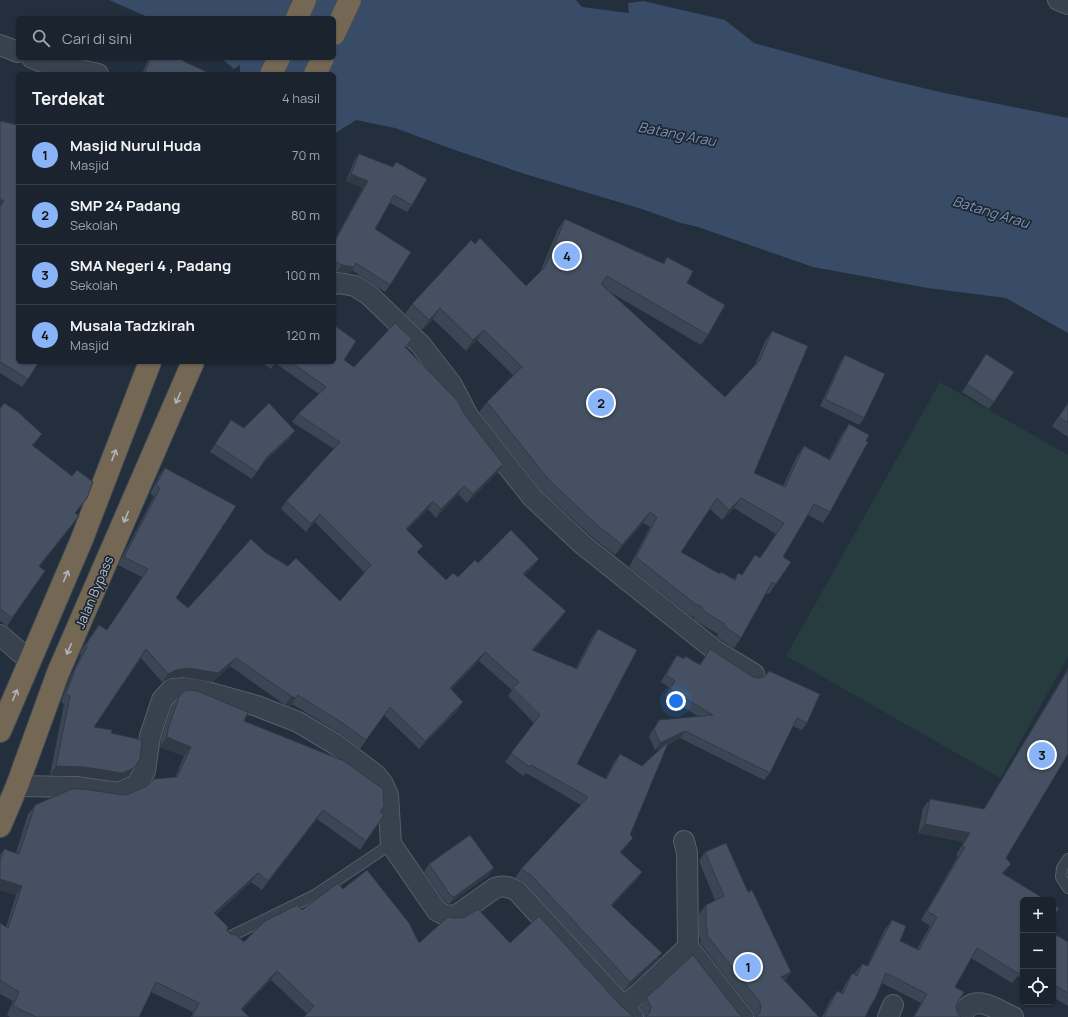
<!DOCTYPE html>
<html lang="id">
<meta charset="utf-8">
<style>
:root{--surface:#1b232e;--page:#242b36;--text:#f1f3f6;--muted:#a0a4aa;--line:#39404a;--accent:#8ab4f8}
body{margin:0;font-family:Manrope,sans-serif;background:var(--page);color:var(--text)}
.controls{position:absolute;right:12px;bottom:12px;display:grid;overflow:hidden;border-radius:6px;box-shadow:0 1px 3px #0004}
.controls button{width:36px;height:36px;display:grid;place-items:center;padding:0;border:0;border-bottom:1px solid var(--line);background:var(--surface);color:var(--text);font:20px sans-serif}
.you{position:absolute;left:676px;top:701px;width:14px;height:14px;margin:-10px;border:3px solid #fff;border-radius:50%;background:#1a73e8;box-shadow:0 0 0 6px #1a73e833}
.badge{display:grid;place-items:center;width:26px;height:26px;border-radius:50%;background:var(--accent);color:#111;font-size:13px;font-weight:700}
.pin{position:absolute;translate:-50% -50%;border:2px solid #fff;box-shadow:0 1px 4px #0006}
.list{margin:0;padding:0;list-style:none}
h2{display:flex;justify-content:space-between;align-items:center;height:52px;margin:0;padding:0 16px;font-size:17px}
h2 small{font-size:13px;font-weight:400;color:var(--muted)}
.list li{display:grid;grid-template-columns:26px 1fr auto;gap:12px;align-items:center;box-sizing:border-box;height:60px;padding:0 16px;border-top:1px solid var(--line)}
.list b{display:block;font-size:15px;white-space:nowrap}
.list p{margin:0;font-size:13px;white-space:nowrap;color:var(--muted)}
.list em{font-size:13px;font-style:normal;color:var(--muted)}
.icon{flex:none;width:22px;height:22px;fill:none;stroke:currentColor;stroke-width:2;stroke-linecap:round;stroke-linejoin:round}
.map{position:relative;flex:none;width:1068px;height:1017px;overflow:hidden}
.search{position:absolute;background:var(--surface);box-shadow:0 1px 3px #0004;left:16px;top:16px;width:320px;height:44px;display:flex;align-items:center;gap:10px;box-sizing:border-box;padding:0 14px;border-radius:6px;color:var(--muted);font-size:15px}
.panel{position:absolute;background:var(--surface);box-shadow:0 1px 3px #0004;left:16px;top:72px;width:320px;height:292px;border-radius:6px}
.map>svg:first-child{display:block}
</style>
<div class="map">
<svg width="1068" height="1017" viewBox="0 0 1068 1017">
<rect width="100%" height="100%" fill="#242f3e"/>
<!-- green -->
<path fill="#263c3f" d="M 940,382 L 1068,455 L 1068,657 L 1000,778 L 786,656 Z"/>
<!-- water -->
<path fill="#394c67" d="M 109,0 L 576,0 L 582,7 L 629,13 L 628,3 L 643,1 L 725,20 L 754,43 L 881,78 L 944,93 L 1068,118 L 1068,333 L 1006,298 L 928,288 L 813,267 L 698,227 L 681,223 L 642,209 L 525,174 L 452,149 L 395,128 L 356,120 L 334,134 L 334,74 L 240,74 L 240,65 L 234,69 L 221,58 L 334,58 L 334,18 L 150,18 Z"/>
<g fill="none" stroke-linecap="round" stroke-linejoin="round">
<!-- lane casing -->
<g stroke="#565f6c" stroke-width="12">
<g id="lane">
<path d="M 1068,859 L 1062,868 L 1061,877 L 1068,888"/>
<path d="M 227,938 L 315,895 L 391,844"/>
</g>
</g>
<!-- street casing -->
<g stroke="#565f6c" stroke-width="22">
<g id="street">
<path d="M 1058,0 L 1068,4"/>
<path d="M 0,45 L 18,52"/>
<path d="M 32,58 L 39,61 L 98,74"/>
<path d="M 334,284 L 338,283 L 355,286 L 369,295 L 421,345 L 452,385 L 468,416 L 532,497 L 582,544 L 716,651 L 754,674"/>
<path d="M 0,635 L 30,661"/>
<path d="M 17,786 L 77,787 L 118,793 L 136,785 L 145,771 L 150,736 L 162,700 L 172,689 L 184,688 L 204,691 L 257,706 L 298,722 L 335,744 L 376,775 L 383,784 L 388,795 L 391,844 L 437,911 L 447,916 L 457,915 L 495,888 C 504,885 509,887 517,891 L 633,1017"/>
<path d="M 684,841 L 687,853 L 688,947 L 743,1017"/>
<path d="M 623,1007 L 644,989 L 688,947"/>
<path d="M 888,1017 L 893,1005"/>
<path d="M 961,1017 C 973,991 994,1008 1013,1017"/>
</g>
</g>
<!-- highway casing -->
<g stroke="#434c59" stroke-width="24">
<g id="highway">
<path d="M 297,18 L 305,0"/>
<path d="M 334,34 L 350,0"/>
<path d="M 271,74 L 279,58"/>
<path d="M 315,74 L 323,58"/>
<path d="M 0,731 L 82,539 L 150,362"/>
<path d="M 0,826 L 17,786 L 58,673 L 193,362"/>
</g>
</g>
<!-- lane -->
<use href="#lane" stroke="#38414e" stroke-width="10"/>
<!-- street -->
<use href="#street" stroke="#38414e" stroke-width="20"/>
<!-- highway -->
<use href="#highway" stroke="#746855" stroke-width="22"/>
</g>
<!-- wall -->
<g fill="#3b4654" fill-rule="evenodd">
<path d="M 149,58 L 184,58 L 183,61 L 211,74 L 142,74 Z"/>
<path d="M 0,121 L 28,379 L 22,387 L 0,373 Z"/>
<path d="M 359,154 L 393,167 L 396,162 L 412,205 L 407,212 L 390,203 L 375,229 L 390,285 L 385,292 L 352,270 L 350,273 L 337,272 L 334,270 L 334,241 L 363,188 L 346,181 L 354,161 Z"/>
<path d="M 565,219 L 663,263 L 667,257 L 687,283 L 708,335 L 701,345 L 608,291 L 725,397 L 755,365 L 765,341 L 772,331 L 754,473 L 783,486 L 797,456 L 804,446 L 829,459 L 842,434 L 849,424 L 830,512 L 823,523 L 808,515 L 783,557 L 791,562 L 769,594 L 766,593 L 741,638 L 734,648 L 717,637 L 718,634 L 701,624 L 694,619 L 695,618 L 688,614 L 629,567 L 650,527 L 643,523 L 615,555 L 590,535 L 540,489 L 479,412 L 487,402 L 513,375 L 477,340 L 466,351 L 433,319 L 422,330 L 405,314 L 412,304 L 475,244 L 526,286 L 540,272 L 558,229 ZM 734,508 L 776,534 L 760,558 L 755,555 L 742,575 L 738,573 L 734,579 L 720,574 L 681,552 L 710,509 L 722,520 Z"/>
<path d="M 406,348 L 465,415 L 498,472 L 467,503 L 458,494 L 436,518 L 428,509 L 407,530 L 418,553 L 446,580 L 458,577 L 478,563 L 533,567 L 525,575 L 560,619 L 533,651 L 576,668 L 592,637 L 598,629 L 577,764 L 605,779 L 614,762 L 620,754 L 642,766 L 662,747 L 655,750 L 649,736 L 659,720 L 699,717 L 665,696 L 670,688 L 661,682 L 672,662 L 677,655 L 683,659 L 700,664 L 710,649 L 807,723 L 802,730 L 793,726 L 770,773 L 764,780 L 680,738 L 667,745 L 630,835 L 627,846 L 621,853 L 642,872 L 636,880 L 612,906 L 662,953 L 656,961 L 624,991 L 525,883 L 515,878 L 521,869 L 581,805 L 526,773 L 523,776 L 505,762 L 534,723 L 508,696 L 512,690 L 479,661 L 451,690 L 458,710 L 419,749 L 384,715 L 360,749 L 341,734 L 292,704 L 290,707 L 285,705 L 230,666 L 213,682 L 183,677 L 171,678 L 162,682 L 141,658 L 94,727 L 111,733 L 128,776 L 116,781 L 79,776 L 50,775 L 64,704 L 61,702 L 70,678 L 81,655 L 80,654 L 82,649 L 99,625 L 107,630 L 142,577 L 118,565 L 154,496 L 150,494 L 159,476 L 165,468 L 176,598 L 188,608 L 266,553 L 340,601 L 365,573 L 315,522 L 306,532 L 281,509 L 286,501 L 334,449 L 292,422 L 298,414 L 319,394 L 275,363 L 271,369 L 261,362 L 334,362 L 344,360 L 354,367 Z"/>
<path d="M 986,354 L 994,402 L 989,409 L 962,392 Z"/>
<path d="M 845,355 L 864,418 L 859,425 L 820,406 L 840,363 Z"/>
<path d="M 1068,403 L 1068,437 L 1052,426 Z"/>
<path d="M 0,409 L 42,434 L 33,446 L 82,505 L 75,513 L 79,516 L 39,567 L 45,571 L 7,626 L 0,621 Z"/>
<path d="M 231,420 L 244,428 L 290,438 L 263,463 L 252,479 L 210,452 Z"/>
<path d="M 1068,668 L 1068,754 L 1006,858 L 1011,864 L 1004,874 L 1023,900 L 1023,979 L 1018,976 L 1012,983 L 971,958 L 955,987 L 958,1002 L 956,1007 L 958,1014 L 961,1017 L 913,1017 L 921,1003 L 882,983 L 874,1001 L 869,1009 L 865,1017 L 822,1017 L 830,1001 L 837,991 L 841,993 L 846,983 L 852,973 L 854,974 L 862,964 L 867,966 L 885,929 L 892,920 L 900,941 L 917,949 L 930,926 L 921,920 L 958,856 L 956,855 L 964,842 L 918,833 L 923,808 L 930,799 L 984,809 Z"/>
<path d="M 179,697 L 244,721 L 384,815 L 360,850 L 317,819 L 262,890 L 251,882 L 216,915 L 230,934 L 244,942 L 302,910 L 343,889 L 419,943 L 510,943 L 621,1006 L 307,1014 L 271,980 L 242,1010 L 249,1017 L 191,1017 L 193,1012 L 151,992 L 139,1017 L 10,1017 L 7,1015 L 13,1001 L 0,994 L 0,923 L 6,927 L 16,895 L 0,890 L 0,855 L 4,849 L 16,853 L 28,814 L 35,805 L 129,794 L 175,778 L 184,756 L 160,747 L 161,739 L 172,706 Z"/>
<path d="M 705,852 L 748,892 L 791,972 L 785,981 L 819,1017 L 754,1017 L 754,1015 L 752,1010 L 700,943 L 701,940 L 699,936 L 699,914 L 706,905 L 715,900 L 699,861 Z"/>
<path d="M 429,864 L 494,868 L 489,875 L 449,904 L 445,902 L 424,872 Z"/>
<path d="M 1053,933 L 1068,942 L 1068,1006 L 1053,997 Z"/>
<path d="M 646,998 L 740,1015 L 743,1017 L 644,1017 L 644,1015 L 640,1008 Z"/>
</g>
<!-- shaded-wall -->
<g fill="#303945">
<path d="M 351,174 L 368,181 L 363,188 L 346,181 Z"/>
<path d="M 0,199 L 4,201 L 0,206 Z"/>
<path d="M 342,265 L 354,267 L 350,273 L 337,272 Z"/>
<path d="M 440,308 L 433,319 L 422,330 L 429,320 Z"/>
<path d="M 484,330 L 477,340 L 466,351 L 473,340 Z"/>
<path d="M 295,431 L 290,438 L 262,464 L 267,457 Z"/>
<path d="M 42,434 L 36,442 L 26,452 L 32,445 Z"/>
<path d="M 503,464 L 498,472 L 467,503 L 473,494 Z"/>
<path d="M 464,486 L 458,494 L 436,518 L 441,509 Z"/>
<path d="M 741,498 L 734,508 L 722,520 L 729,510 Z"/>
<path d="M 433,501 L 428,509 L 400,537 L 406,529 Z"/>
<path d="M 650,512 L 643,523 L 615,555 L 622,545 Z"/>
<path d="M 320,514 L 315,522 L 306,532 L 311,524 Z"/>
<path d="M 79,516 L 74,523 L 34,574 L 39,566 Z"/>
<path d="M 539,559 L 533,567 L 517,583 L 523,574 Z"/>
<path d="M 566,611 L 560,619 L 527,659 L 532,650 Z"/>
<path d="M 485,652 L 479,661 L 444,697 L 450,688 Z"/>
<path d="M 236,658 L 230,666 L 213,682 L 183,677 L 171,678 L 162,682 L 168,674 L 176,670 Z"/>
<path d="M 291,696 L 296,698 L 290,707 L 285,705 Z"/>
<path d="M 463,702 L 458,710 L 419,749 L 425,741 Z"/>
<path d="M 685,731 L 680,738 L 655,750 L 660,743 Z"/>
<path d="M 167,737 L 191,747 L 184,756 L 160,747 Z"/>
<path d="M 56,766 L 134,768 L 128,776 L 116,781 L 79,776 L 50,775 Z"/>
<path d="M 323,810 L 317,819 L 262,890 L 268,881 Z"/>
<path d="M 925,824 L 970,833 L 964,842 L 918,833 Z"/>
<path d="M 633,838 L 627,846 L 615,860 L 620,852 Z"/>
<path d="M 1011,864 L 1005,873 L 996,882 L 1002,873 Z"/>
<path d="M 494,868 L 489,875 L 449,904 L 454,897 Z"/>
<path d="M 642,872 L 636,880 L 605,913 L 611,905 Z"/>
<path d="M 258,873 L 251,882 L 208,923 L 214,913 Z"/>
<path d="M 0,879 L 22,886 L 16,895 L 0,890 Z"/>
<path d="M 662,953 L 656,961 L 624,991 L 630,982 Z"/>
<path d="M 277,971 L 271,980 L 236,1017 L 241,1009 Z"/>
<path d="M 791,972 L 785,981 L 781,977 Z"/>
</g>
<!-- building -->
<g fill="#455162" stroke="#303945" fill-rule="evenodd">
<path d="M 151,58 L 184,58 L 183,61 L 211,74 L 144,74 Z"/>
<path d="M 0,121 L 18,125 L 18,362 L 37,362 L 38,363 L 28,379 L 0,362 L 0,207 L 4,201 L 0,199 Z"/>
<path d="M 359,154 L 393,167 L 396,162 L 427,179 L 412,205 L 394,195 L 375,229 L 411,252 L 390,285 L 356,263 L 354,267 L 342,265 L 334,261 L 334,243 L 368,181 L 351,174 Z"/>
<path d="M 565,219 L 664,264 L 667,257 L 693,271 L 687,283 L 725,305 L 708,335 L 607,276 L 601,284 L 725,397 L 760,360 L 772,331 L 808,346 L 754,473 L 785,487 L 804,446 L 830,460 L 849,424 L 869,435 L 866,441 L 868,442 L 830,512 L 814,504 L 783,557 L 791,562 L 776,584 L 772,582 L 741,638 L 724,626 L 725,624 L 708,614 L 702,609 L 702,607 L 695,604 L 636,557 L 657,517 L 650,512 L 622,545 L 597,525 L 548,479 L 487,402 L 522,367 L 484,330 L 473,340 L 440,308 L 429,320 L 412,304 L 471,240 L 475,244 L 480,238 L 526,286 L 545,267 ZM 717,498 L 729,510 L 741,498 L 784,523 L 760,558 L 755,555 L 742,575 L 738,573 L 735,580 L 721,572 L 720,574 L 681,552 Z"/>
<path d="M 395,323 L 412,339 L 405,347 L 457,400 L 465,415 L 503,464 L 473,494 L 464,486 L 441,509 L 433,501 L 406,529 L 423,546 L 417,552 L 446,580 L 453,573 L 458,577 L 475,560 L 478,563 L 511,530 L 539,559 L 523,574 L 566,611 L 532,650 L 577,669 L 598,629 L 637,650 L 577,764 L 606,779 L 620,754 L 642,766 L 669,741 L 630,835 L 633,838 L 620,852 L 642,872 L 611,905 L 662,953 L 630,982 L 531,875 L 521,869 L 588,797 L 531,765 L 529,767 L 511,753 L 540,715 L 513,688 L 519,682 L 485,652 L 450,688 L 463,702 L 425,741 L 390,707 L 366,740 L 347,726 L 298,695 L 296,698 L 291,696 L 236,658 L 218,673 L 189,668 L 176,670 L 168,674 L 146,649 L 94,727 L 112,730 L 111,733 L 142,740 L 140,759 L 134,768 L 122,773 L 84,767 L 56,766 L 70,696 L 66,694 L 75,669 L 87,647 L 86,646 L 88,641 L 99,625 L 107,630 L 148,569 L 124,557 L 160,488 L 156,485 L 165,468 L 236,506 L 176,598 L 188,608 L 251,539 L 266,553 L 288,566 L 296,558 L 340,601 L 371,565 L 320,514 L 311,524 L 286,501 L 340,442 L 298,414 L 326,387 L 291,362 L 334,362 L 334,325 L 356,341 L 344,360 L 354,367 Z"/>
<path d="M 986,354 L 1014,372 L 994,402 L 967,384 Z"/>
<path d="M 845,355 L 885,374 L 864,418 L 825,399 Z"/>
<path d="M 4,403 L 18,412 L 42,434 L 32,445 L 72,476 L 77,470 L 93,482 L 87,498 L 75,513 L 79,516 L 39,566 L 45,571 L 12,618 L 0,609 L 0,409 Z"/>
<path d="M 269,403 L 295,431 L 267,457 L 257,472 L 215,444 L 231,420 L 244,428 Z"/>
<path d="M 1068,403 L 1068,423 L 1059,417 Z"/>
<path d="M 710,649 L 753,677 L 758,678 L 764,677 L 769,671 L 820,694 L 807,723 L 797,718 L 770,773 L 685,731 L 660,743 L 654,729 L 659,720 L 713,715 L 670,689 L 675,681 L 666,675 L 677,655 L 684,659 L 685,656 L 700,665 Z"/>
<path d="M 1068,670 L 1068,754 L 1006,858 L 1011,864 L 1002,873 L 1046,900 L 1023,900 L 1023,967 L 1019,974 L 977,948 L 955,987 L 964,992 L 958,1002 L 956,1007 L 958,1014 L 961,1017 L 914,1017 L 927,994 L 886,973 L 874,1001 L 873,1001 L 865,1017 L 824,1017 L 837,991 L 843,994 L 852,973 L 857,976 L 862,964 L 868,966 L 892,920 L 906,926 L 900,941 L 919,950 L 937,917 L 927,911 L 965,847 L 962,846 L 970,833 L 925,824 L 930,799 L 984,809 Z"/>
<path d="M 190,690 L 197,691 L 248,712 L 244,721 L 344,761 L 383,789 L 384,806 L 380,812 L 384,815 L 366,841 L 323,810 L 268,881 L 258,873 L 214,913 L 228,927 L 227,931 L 230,934 L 236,935 L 244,942 L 265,921 L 297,905 L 302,910 L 338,883 L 343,889 L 367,870 L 409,923 L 419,943 L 448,917 L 455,918 L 465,917 L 478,909 L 510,943 L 539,916 L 621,1006 L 634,1017 L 304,1017 L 314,1006 L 277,971 L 241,1009 L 249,1017 L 192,1017 L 199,1003 L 156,982 L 139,1017 L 36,1017 L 13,1006 L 19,992 L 0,980 L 0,923 L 8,928 L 22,886 L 0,879 L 0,861 L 4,849 L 19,854 L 35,805 L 72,789 L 83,789 L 123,795 L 129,794 L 147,786 L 154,779 L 177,777 L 191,747 L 167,737 L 168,729 L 179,697 L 184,691 Z"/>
<path d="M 470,835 L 494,868 L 454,897 L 450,895 L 429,864 Z"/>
<path d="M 726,843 L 748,892 L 752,890 L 791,972 L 781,977 L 819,1017 L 756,1017 L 760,1012 L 761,1006 L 759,1001 L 706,934 L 708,932 L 706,927 L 706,905 L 724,896 L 705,852 Z"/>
<path d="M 1053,905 L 1059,908 L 1053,919 Z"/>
<path d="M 1053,933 L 1068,942 L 1068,993 L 1053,984 Z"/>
<path d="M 693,955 L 740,1015 L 743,1017 L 646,1017 L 647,1016 L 650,1012 L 651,1006 L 646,998 Z"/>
</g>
<!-- one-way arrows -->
<defs><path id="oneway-shaft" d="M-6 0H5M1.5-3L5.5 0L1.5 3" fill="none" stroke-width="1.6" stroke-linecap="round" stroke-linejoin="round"/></defs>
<g stroke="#aeb4bd">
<use href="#oneway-shaft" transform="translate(178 398) rotate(113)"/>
<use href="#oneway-shaft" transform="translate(114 455) rotate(-69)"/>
<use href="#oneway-shaft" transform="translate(126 517) rotate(113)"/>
<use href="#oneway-shaft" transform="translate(66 576) rotate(-67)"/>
<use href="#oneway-shaft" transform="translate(69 649) rotate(113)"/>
<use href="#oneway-shaft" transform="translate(15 695) rotate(-67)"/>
</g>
<g text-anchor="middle" stroke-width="3.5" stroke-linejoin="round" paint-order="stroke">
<!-- street labels -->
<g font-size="13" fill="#b4bcc9" stroke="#1d2633">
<text transform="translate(94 592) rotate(-67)" y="5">Jalan Bypass</text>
</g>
<!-- water labels -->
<g font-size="14" font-style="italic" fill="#7c92b1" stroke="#1d2633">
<text transform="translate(677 134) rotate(11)" y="5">Batang Arau</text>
<text transform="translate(991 212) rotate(17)" y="5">Batang Arau</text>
</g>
</g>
</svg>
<div class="controls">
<button>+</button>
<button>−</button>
<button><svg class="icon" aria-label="locate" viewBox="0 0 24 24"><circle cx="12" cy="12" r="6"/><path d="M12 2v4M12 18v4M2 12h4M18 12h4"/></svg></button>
</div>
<div class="you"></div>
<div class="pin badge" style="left:748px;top:967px">1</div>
<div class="pin badge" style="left:601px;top:403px">2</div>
<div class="pin badge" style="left:1042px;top:755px">3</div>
<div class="pin badge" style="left:567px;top:256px">4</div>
<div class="search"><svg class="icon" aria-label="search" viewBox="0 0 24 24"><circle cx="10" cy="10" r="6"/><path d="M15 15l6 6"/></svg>Cari di sini</div>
<section class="panel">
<h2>Terdekat<small>4 hasil</small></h2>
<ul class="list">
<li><span class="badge">1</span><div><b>Masjid Nurul Huda</b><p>Masjid</p></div><em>70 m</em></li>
<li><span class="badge">2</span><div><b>SMP 24 Padang</b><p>Sekolah</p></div><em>80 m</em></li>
<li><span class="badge">3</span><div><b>SMA Negeri 4 , Padang</b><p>Sekolah</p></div><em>100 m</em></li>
<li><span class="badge">4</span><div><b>Musala Tadzkirah</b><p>Masjid</p></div><em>120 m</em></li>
</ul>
</section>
</div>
